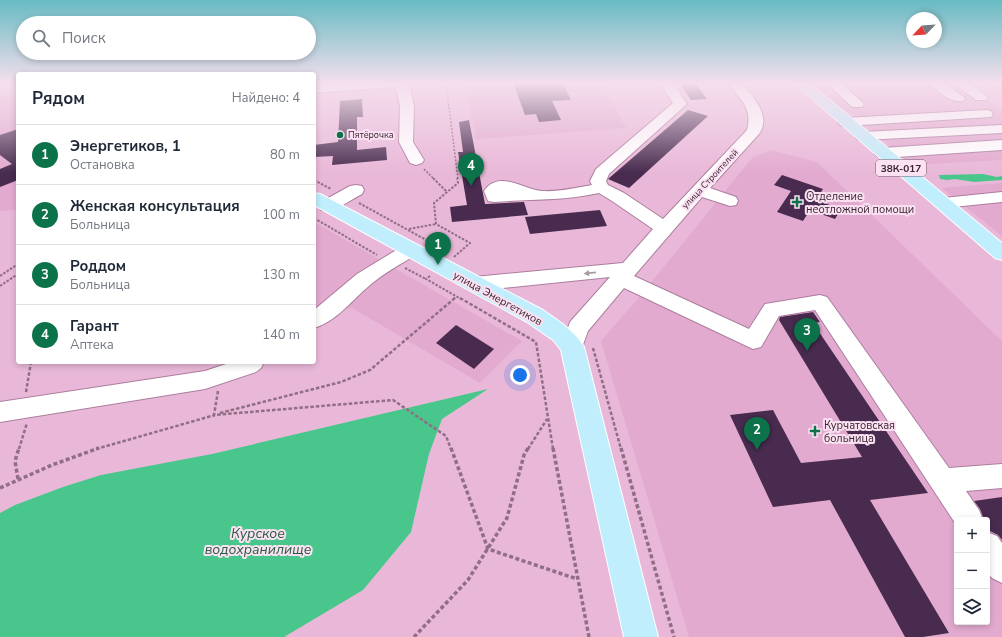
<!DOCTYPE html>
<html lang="ru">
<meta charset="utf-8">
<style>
:root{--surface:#fff;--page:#f6f6f7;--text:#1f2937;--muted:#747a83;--line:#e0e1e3;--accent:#0c7249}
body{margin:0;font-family:"Nunito Sans",sans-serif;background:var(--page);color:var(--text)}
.controls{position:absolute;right:12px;bottom:12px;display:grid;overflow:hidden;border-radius:4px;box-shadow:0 2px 6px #0003}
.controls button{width:36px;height:36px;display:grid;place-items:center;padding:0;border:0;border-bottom:1px solid var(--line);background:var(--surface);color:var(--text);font:20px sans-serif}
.compass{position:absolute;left:906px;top:12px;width:36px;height:36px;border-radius:50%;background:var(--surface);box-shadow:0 2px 6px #0003;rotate:245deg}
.you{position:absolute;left:520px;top:375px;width:14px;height:14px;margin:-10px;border:3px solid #fff;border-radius:50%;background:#1a73e8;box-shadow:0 0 0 6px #1a73e833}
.badge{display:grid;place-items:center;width:26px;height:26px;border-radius:50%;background:var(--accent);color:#fff;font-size:13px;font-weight:700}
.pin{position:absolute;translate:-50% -33px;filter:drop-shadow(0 1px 2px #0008)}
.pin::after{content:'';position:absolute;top:21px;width:14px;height:12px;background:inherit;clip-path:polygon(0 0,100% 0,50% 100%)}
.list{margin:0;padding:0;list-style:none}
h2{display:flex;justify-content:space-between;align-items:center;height:52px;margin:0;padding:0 16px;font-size:17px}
h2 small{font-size:13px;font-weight:400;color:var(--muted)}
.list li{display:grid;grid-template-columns:26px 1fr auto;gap:12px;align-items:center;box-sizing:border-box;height:60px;padding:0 16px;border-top:1px solid var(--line)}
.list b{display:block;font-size:15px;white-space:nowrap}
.list p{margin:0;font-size:13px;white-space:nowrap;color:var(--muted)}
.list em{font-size:13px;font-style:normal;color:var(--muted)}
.icon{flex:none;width:22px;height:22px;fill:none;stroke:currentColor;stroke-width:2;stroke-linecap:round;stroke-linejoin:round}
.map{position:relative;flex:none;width:1002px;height:637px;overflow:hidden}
.search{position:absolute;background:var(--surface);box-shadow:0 2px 6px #0003;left:16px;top:16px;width:300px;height:44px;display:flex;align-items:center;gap:10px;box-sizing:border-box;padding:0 14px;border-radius:22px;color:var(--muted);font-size:15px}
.panel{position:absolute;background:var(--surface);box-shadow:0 2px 6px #0003;left:16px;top:72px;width:300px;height:292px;border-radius:4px}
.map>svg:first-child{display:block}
</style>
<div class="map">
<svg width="1002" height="637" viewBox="0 0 1002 637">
<rect width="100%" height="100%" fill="#e9b8d8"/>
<!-- built -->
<g fill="#e2aacf" fill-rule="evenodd">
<path d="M 465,83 L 602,83 L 626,128 L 476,139 Z"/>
<path d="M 812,83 L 966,83 L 1002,111 L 1002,160 L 912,165 L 852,114 L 845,111 Z"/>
<path d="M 18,94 L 18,210 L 0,211 L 0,95 Z"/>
<path d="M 771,150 L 817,162 L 1002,341 L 1002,637 L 689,637 L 601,341 L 640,296 L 752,158 ZM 957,520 L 987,520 L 987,622 L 957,622 Z"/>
<path d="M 1002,183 L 1002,236 L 942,188 Z"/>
<path d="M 314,222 L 522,341 L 480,383 L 352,308 L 314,313 Z"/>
</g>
<!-- water -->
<g fill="#48c68b">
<path d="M 983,174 L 997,177 L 1002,176 L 1002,180 L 974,182 L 955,179 L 947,180 L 940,179 L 939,175 Z"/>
<path d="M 488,389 L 442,419 L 429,454 L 411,532 L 363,590 L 284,637 L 0,637 L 0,513 L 15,505 L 63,487 L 101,475 L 212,454 Z"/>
</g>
<!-- building -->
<g fill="#482b4f">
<path d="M 533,83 L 563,83 L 571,100 L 552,101 L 561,120 L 539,122 L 536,114 L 525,115 L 514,85 Z"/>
<path d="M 679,83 L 695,83 L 707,99 L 691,100 Z"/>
<path d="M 362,99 L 363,117 L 357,117 L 357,150 L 386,147 L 387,160 L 332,165 L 333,156 L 314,157 L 314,145 L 338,142 L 340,101 Z"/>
<path d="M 688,110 L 708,116 L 629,188 L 608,179 Z"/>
<path d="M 469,120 L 485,204 L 524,202 L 528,215 L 452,222 L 450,207 L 467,205 L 458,152 L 463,152 L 459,122 Z"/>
<path d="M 18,129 L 18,180 L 0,187 L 0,169 L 12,164 L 0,155 L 0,135 Z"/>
<path d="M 782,175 L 823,189 L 816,200 L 841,209 L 835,219 L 810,210 L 803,221 L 777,212 L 791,191 L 774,185 Z"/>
<path d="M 600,210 L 607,226 L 530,234 L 525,217 Z"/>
<path d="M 813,312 L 820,322 L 813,323 L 928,493 L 870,500 L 949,633 L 923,637 L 905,637 L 830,500 L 773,507 L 730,415 L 773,410 L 801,463 L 862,457 L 779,320 L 780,317 Z"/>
<path d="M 456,325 L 494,349 L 474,369 L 436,343 Z"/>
<path d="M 1002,497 L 1002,540 L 998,535 L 990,531 L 987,528 L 987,520 L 984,520 L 980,509 L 974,501 Z"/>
</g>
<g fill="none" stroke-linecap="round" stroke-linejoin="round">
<!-- minor casing -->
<g stroke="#ac7e9d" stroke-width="2">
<g id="minor">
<path d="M 338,83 L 409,83 L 414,106 L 413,142 L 424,160 L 422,163 L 416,165 L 410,163 L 399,142 L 400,106 L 396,87 L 314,93 L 314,85 Z"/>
<path d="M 660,83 L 673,83 L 687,104 L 609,174 L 606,181 L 608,185 L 624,193 L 663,219 L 747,130 C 753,107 740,100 728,83 L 741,83 C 753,96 772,116 759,134 L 710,188 L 736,197 L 738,201 L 736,205 L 730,206 L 702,197 L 634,276 L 749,329 L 765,304 L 820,295 L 827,297 L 949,468 L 1002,464 L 1002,488 L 966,491 L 979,510 L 983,520 L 957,520 L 957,526 L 815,310 L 779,316 L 761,347 L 753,349 L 624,288 L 588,331 L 580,353 L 572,356 L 564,353 L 561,347 L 570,322 L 610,277 L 474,291 L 467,289 L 464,284 L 467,279 L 474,277 L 623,263 L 653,229 L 612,201 L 599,193 C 563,201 530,199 494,202 L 488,201 L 484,191 C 499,169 524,190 542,191 C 558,192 576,188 592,185 L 590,181 L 596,169 L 673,103 Z"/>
<path d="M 827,83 L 841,83 L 864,104 L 862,107 L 852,107 Z"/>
<path d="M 930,83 L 945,83 L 965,98 L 963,101 C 952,103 936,92 930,83 Z"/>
<path d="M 954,83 L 969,83 L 988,97 L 986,100 L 976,100 Z"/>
<path d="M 986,110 L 991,111 L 993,114 L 991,117 L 845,126 L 840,125 L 838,122 L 840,119 L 845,118 Z"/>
<path d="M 1002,125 L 1002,133 L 862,140 L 857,139 L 855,136 L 857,133 L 862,132 Z"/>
<path d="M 1002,140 L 1002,150 L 882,158 L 877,156 L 874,153 L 877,150 L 882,148 Z"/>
<path d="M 356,185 L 362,186 L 364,190 L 362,194 C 350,200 335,213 321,210 L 318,206 L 321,202 L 350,186 Z"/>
<path d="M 1002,192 L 1002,202 L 943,208 L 937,207 L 934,203 L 937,199 L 943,198 Z"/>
<path d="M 410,244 L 417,246 L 419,250 L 417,254 C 401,264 384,273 370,285 C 352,300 337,321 314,328 L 314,310 L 357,274 L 403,246 Z"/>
<path d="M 232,362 L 264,362 L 261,368 L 256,372 L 205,389 L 0,422 L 0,402 L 205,371 Z"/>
<path d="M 987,532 L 997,536 L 1002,543 L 1002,583 L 992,578 L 987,572 Z"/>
</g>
</g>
<!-- major casing -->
<g stroke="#fff" stroke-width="2">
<g id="major">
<path d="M 794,83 L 809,83 L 1002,243 L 1002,260 L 995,258 Z"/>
<path d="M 314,193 L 320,194 L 543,310 C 558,321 574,330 584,347 L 658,637 L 624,637 L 561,350 L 553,340 L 527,322 L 314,205 Z"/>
</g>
</g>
<!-- path-far3 -->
<g stroke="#906e84" stroke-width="1.5" stroke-dasharray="2 1.5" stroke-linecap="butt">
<path d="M 446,83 L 458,179"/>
<path d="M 424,169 L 434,179"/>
</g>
<!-- path-far2 -->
<g stroke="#906e84" stroke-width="2" stroke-dasharray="2.5 1.5" stroke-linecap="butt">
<path d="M 433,178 L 447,192"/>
<path d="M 314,180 L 331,189"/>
<path d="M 359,203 L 428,241"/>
<path d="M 314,218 L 377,255"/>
<path d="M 409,229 L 436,224"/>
<path d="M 454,257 L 470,243 L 436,224 L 434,203 L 458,183 L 457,178"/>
<path d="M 405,268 L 426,279"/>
<path d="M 0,276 L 18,264"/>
<path d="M 430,276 L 426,279 L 461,299"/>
<path d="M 0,286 L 18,274"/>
<path d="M 453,299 L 456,297"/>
</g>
<!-- path-far1 -->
<g stroke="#906e84" stroke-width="2.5" stroke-dasharray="3.5 2" stroke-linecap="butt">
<path d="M 460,298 L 536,342 L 553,449"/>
<path d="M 593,348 L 621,449"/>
<path d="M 218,391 L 214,415 L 393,400 L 446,436 L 451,449"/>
<path d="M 26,392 L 31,362"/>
<path d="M 220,413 L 341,382 L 370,370 L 455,298"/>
<path d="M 19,449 L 27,423"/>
<path d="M 96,449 L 215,415"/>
<path d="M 528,449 L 547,419"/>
</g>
<!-- path -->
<g stroke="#906e84" stroke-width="3.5" stroke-dasharray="4 2.5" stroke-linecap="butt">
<path d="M 451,448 L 488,549 L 577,579"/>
<path d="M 553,448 L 589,637"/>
<path d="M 621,448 L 674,637"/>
<path d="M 18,479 L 15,461 L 19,448"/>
<path d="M 0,488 L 52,465 L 99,448"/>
<path d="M 414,637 L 468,580 L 507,518 L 524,455 L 528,448"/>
</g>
<!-- minor -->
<use href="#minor" fill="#fff" fill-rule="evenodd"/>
<!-- major -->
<use href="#major" fill="#c1eefc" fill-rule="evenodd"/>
<!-- rail casing -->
<g stroke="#7a5c70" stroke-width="3">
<path id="rail" d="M 996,83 L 1002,87"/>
</g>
<!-- rail -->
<use href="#rail" stroke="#fbe1f2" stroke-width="2" stroke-dasharray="6" stroke-linecap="butt"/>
</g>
<!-- one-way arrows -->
<defs><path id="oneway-solid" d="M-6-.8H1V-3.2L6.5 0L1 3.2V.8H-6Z"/></defs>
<use fill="#a69da3" href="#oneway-solid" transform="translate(590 273) rotate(174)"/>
<!-- sky -->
<linearGradient id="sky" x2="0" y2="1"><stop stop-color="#68bbc3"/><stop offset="0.48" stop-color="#f5dfed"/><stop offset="1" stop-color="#f5dfed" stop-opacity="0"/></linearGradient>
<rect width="1002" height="173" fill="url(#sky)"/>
<!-- markers -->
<g fill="#0c7249" stroke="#fbe1f2" stroke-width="1.5">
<circle cx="340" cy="135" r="4"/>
<path d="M795 196h4v4h4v4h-4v4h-4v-4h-4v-4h4z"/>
<path d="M813 425h4v4h4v4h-4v4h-4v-4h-4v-4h4z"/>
</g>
<g text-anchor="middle" stroke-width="4" stroke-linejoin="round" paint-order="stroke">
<!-- far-poi labels -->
<g font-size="9" fill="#392632" stroke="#fbe1f2" text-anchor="start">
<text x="348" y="138">Пятёрочка</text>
</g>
<!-- far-street labels -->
<g font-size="9" fill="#392632" stroke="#fbe1f2">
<text transform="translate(710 179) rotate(-47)" y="3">улица Строителей</text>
</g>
<!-- shield labels -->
<rect fill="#fbe1f2" stroke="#735e6c" stroke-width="1" x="876" y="160" width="50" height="16" rx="3"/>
<g font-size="10" font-weight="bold" fill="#392632">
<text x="901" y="172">38К-017</text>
</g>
<!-- poi labels -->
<g font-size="11" fill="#392632" stroke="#fbe1f2" text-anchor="start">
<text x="806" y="200">Отделение<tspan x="806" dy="13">неотложной помощи</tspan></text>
<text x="824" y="429">Курчатовская<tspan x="824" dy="13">больница</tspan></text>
</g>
<!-- street labels -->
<g font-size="11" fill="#392632" stroke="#fbe1f2">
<text transform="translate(498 298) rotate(29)" y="4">улица Энергетиков</text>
</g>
<!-- near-water labels -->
<g font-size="14" font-style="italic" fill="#2b5c43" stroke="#fbe1f2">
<text x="258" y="538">Курское<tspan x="258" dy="16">водохранилище</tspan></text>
</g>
</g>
</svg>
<div class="controls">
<button>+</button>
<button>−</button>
<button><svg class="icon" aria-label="layers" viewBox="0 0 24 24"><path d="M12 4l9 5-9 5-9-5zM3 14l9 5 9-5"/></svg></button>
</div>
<svg class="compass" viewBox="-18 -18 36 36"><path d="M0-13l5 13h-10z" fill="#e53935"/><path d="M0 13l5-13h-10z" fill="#747a83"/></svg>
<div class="you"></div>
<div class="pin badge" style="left:438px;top:265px">1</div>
<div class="pin badge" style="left:757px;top:450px">2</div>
<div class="pin badge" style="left:807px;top:351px">3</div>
<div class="pin badge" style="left:471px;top:186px">4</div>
<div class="search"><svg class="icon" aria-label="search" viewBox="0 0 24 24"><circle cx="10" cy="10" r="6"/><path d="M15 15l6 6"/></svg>Поиск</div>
<section class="panel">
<h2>Рядом<small>Найдено: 4</small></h2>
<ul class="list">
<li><span class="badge">1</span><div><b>Энергетиков, 1</b><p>Остановка</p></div><em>80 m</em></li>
<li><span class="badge">2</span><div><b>Женская консультация</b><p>Больница</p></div><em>100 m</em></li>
<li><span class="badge">3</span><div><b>Роддом</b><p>Больница</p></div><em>130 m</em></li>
<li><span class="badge">4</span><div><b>Гарант</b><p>Аптека</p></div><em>140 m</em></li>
</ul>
</section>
</div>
